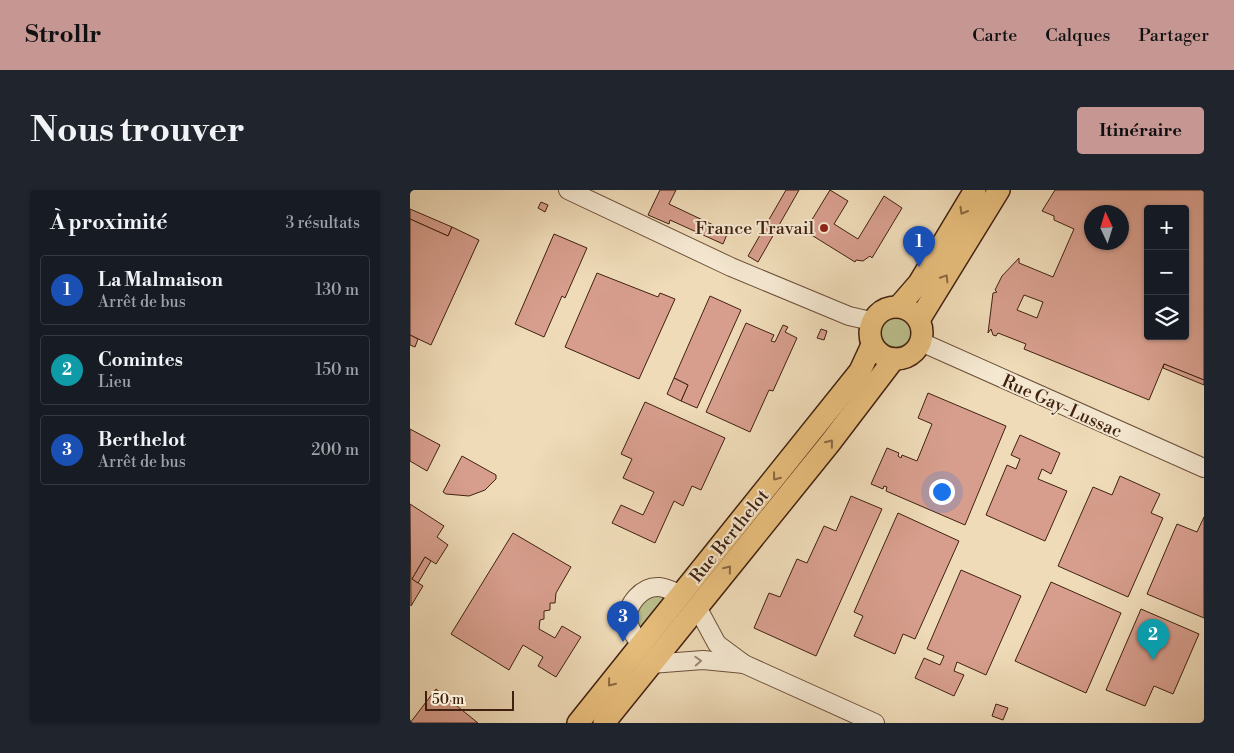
<!DOCTYPE html>
<html lang="fr">
<meta charset="utf-8">
<style>
:root{--surface:#171b24;--page:#20242c;--text:#f1f3f6;--muted:#9ea1a6;--line:#363941;--accent:#c59692}
body{margin:0;font-family:"Libre Bodoni",serif;background:var(--page);color:var(--text)}
.controls{position:absolute;right:15px;top:15px;display:grid;overflow:hidden;border-radius:5px;box-shadow:0 1px 4px #0004}
.controls button{width:45px;height:45px;display:grid;place-items:center;padding:0;border:0;border-bottom:1px solid var(--line);background:var(--surface);color:var(--text);font:25px sans-serif}
.compass{position:absolute;left:674px;top:15px;width:45px;height:45px;border-radius:50%;background:var(--surface);box-shadow:0 1px 4px #0004;rotate:356deg}
.scale{position:absolute;left:15px;bottom:12px;width:89px;box-sizing:border-box;padding-left:5px;border:2px solid #402110;border-top:0;font-size:14px;line-height:18px;white-space:nowrap;color:#402110;-webkit-text-stroke:4px #f5e8d1;paint-order:stroke}
.you{position:absolute;left:531px;top:301px;width:18px;height:18px;margin:-12px;border:4px solid #fff;border-radius:50%;background:#1a73e8;box-shadow:0 0 0 8px #1a73e833}
.badge{display:grid;place-items:center;width:32px;height:32px;border-radius:50%;background:var(--accent);color:#fff;font-size:16px;font-weight:700}
.pin{position:absolute;translate:-50% -41px;filter:drop-shadow(0 1px 2px #0008)}
.pin::after{content:'';position:absolute;top:26px;width:18px;height:15px;background:inherit;clip-path:polygon(0 0,100% 0,50% 100%)}
.list{margin:0;padding:0;list-style:none}
h2{display:flex;justify-content:space-between;align-items:center;height:65px;margin:0;padding:0 20px;font-size:21px}
h2 small{font-size:16px;font-weight:400;color:var(--muted)}
.list li{display:grid;grid-template-columns:32px 1fr auto;gap:15px;align-items:center;box-sizing:border-box;height:70px;margin:0 10px 10px;padding:0 10px;border:1px solid var(--line);border-radius:5px}
.list b{display:block;font-size:19px;white-space:nowrap}
.list p{margin:0;font-size:16px;white-space:nowrap;color:var(--muted)}
.list em{font-size:16px;font-style:normal;color:var(--muted)}
.icon{flex:none;width:28px;height:28px;fill:none;stroke:currentColor;stroke-width:2;stroke-linecap:round;stroke-linejoin:round}
.map{position:relative;flex:none;width:794px;height:533px;overflow:hidden;border-radius:5px}
header{display:flex;align-items:center;gap:30px;box-sizing:border-box;height:70px;padding:0 25px;background:var(--accent);color:#111}
header strong{font-size:24px}
nav{display:flex;gap:28px;margin-inline-start:auto;font-size:18px}
.intro{display:flex;align-items:center;justify-content:space-between;box-sizing:border-box;height:120px;padding:0 30px}
h1{margin:0;font-size:35px}
.button{padding:12px 22px;border-radius:5px;background:var(--accent);color:#111;font-size:18px;font-weight:700}
main{display:flex;gap:30px;padding:0 30px}
aside{flex:1;background:var(--surface);border-radius:5px;box-shadow:0 1px 4px #0004}
.map>svg:first-child{display:block}
</style>
<header>
<strong>Strollr</strong>
<nav><a>Carte</a><a>Calques</a><a>Partager</a></nav>
</header>
<div class="intro"><h1>Nous trouver</h1><a class="button">Itinéraire</a></div>
<main>
<aside>
<h2>À proximité<small>3 résultats</small></h2>
<ul class="list">
<li><span class="badge" style="background:#1a4fb4">1</span><div><b>La Malmaison</b><p>Arrêt de bus</p></div><em>130 m</em></li>
<li><span class="badge" style="background:#0f9aa8">2</span><div><b>Comintes</b><p>Lieu</p></div><em>150 m</em></li>
<li><span class="badge" style="background:#1a4fb4">3</span><div><b>Berthelot</b><p>Arrêt de bus</p></div><em>200 m</em></li>
</ul>
</aside>
<div class="map">
<svg width="794" height="533" viewBox="0 0 794 533">
<rect width="100%" height="100%" fill="#efdbb8"/>
<filter id="stains"><feTurbulence type="fractalNoise" baseFrequency=".004" numOctaves="4"/><feColorMatrix values="0 0 0 0 .2 0 0 0 0 .09 0 0 0 0 .02 0 0 0 .5 -.17"/></filter>
<radialGradient id="worn" r=".72"><stop offset=".6" stop-color="#630" stop-opacity="0"/><stop offset="1" stop-color="#630" stop-opacity=".3"/></radialGradient>
<!-- green -->
<g fill="#bbc08d" stroke="#7e704e">
<circle cx="486" cy="141" r="16"/>
<path d="M 243,404 L 258,407 L 231,440 L 225,431 L 227,415 Z"/>
</g>
<!-- building -->
<g fill="#d79e8d" stroke="#402110" fill-rule="evenodd">
<path d="M 250,0 L 266,0 L 259,14 L 318,42 L 313,54 L 260,30 L 259,34 L 238,25 Z"/>
<path d="M 376,0 L 389,0 L 348,72 L 338,66 Z"/>
<path d="M 420,0 L 438,11 L 424,34 L 448,49 L 474,6 L 492,18 L 462,68 L 460,66 L 453,71 L 446,70 L 445,72 L 395,41 Z"/>
<path d="M 645,0 L 794,0 L 794,190 L 754,174 L 739,210 L 614,159 L 616,154 L 588,143 L 586,146 L 583,145 L 581,139 L 578,143 L 583,103 L 587,102 L 585,100 L 592,86 L 609,68 L 609,73 L 643,87 L 664,39 L 644,30 L 644,26 L 632,21 ZM 738,19 L 775,19 L 775,146 L 738,146 ZM 682,22 L 712,22 L 712,52 L 682,52 ZM 614,105 L 633,112 L 627,128 L 607,120 Z"/>
<path d="M 131,12 L 138,15 L 135,22 L 128,18 Z"/>
<path d="M 0,19 L 42,37 L 38,46 L 0,29 Z"/>
<path d="M 0,29 L 38,46 L 42,37 L 69,50 L 21,155 L 0,145 Z"/>
<path d="M 144,44 L 177,58 L 155,108 L 152,106 L 134,147 L 105,134 Z"/>
<path d="M 187,83 L 248,107 L 250,103 L 265,109 L 229,189 L 155,157 Z"/>
<path d="M 300,106 L 331,120 L 287,218 L 271,211 L 278,195 L 264,188 Z"/>
<path d="M 336,133 L 364,145 L 361,151 L 365,152 L 373,135 L 378,137 L 375,142 L 387,148 L 363,201 L 359,200 L 340,242 L 296,222 Z"/>
<path d="M 411,139 L 417,141 L 414,150 L 407,148 Z"/>
<path d="M 0,145 L 8,149 L 5,157 L 0,155 Z"/>
<path d="M 754,174 L 794,190 L 794,195 L 753,178 Z"/>
<path d="M 264,188 L 278,195 L 271,211 L 257,204 Z"/>
<path d="M 518,203 L 596,236 L 555,335 L 476,301 L 477,297 L 474,296 L 473,299 L 461,294 L 477,258 L 489,263 L 488,266 L 491,268 L 492,265 L 507,271 L 522,234 L 508,228 Z"/>
<path d="M 235,212 L 315,248 L 291,300 L 282,296 L 273,316 L 264,311 L 245,353 L 202,333 L 211,315 L 233,325 L 244,302 L 213,288 L 222,269 L 211,264 Z"/>
<path d="M 0,239 L 30,255 L 17,281 L 0,271 Z"/>
<path d="M 610,245 L 650,263 L 641,284 L 632,279 L 628,289 L 657,301 L 635,351 L 576,325 L 597,275 L 606,279 L 610,269 L 601,265 Z"/>
<path d="M 52,266 L 86,285 L 86,289 L 75,300 L 59,306 L 36,304 L 33,302 Z"/>
<path d="M 710,286 L 750,304 L 741,323 L 753,328 L 718,407 L 648,376 L 683,297 L 702,305 Z"/>
<path d="M 441,306 L 472,319 L 406,466 L 344,438 L 359,403 L 370,407 L 387,369 L 397,373 L 414,336 L 426,341 Z"/>
<path d="M 0,314 L 34,336 L 27,347 L 38,355 L 26,374 L 15,367 L 2,389 L 13,396 L 1,416 Z"/>
<path d="M 488,323 L 549,351 L 505,449 L 493,444 L 485,464 L 444,446 L 453,426 L 444,422 Z"/>
<path d="M 794,327 L 794,428 L 737,404 L 767,334 L 787,342 Z"/>
<path d="M 103,343 L 161,377 L 146,403 L 145,413 L 140,413 L 140,420 L 134,421 L 134,429 L 130,430 L 129,439 L 145,448 L 152,436 L 171,447 L 146,487 L 128,476 L 133,467 L 113,455 L 99,480 L 41,444 Z"/>
<path d="M 15,367 L 21,371 L 8,393 L 2,389 Z"/>
<path d="M 551,380 L 611,406 L 576,485 L 547,472 L 544,481 L 554,485 L 544,506 L 505,488 L 514,468 L 530,475 L 534,466 L 517,459 Z"/>
<path d="M 641,392 L 711,423 L 676,503 L 605,471 Z"/>
<path d="M 731,419 L 789,444 L 763,504 L 744,496 L 735,516 L 696,500 Z"/>
<path d="M 26,499 L 68,533 L 0,533 Z"/>
<path d="M 586,514 L 598,518 L 593,530 L 582,526 Z"/>
</g>
<g fill="none" stroke-linecap="round" stroke-linejoin="round">
<!-- minor casing -->
<g stroke="#6c503a" stroke-width="20">
<g id="minor">
<path d="M 158,0 L 321,77 L 439,126 L 461,131"/>
<path d="M 511,152 L 794,278"/>
<path d="M 287,417 L 307,454 L 334,474 L 465,533"/>
<path d="M 232,455 C 226,448 220,441 218,431 C 216,414 232,396 249,397 C 257,398 265,402 272,405"/>
<path d="M 241,474 L 293,470 L 334,474"/>
</g>
</g>
<!-- major casing -->
<g stroke="#402110" stroke-width="24">
<g id="major">
<path d="M 489,116 L 509,93 L 565,0"/>
<circle cx="486" cy="143" r="26"/>
<path d="M 509,130 L 589,0"/>
<path d="M 168,533 L 450,181 L 462,155"/>
<path d="M 194,533 L 420,253 L 484,169"/>
</g>
</g>
<!-- minor -->
<use href="#minor" stroke="#f5e8d1" stroke-width="18"/>
<!-- major -->
<use href="#major" stroke="#e8be7c" stroke-width="21"/>
</g>
<!-- one-way arrows -->
<defs><path id="oneway-chevron" d="M-2-3.5L2.5 0L-2 3.5" fill="none" stroke-width="1.6" stroke-linecap="round" stroke-linejoin="round" transform="scale(1.25)"/></defs>
<g stroke="#8c6841">
<use href="#oneway-chevron" transform="translate(553 21) rotate(120)"/>
<use href="#oneway-chevron" transform="translate(535 88) rotate(-58)"/>
<use href="#oneway-chevron" transform="translate(420 253) rotate(-52)"/>
<use href="#oneway-chevron" transform="translate(366 287) rotate(128)"/>
<use href="#oneway-chevron" transform="translate(318 379) rotate(-51)"/>
<use href="#oneway-chevron" transform="translate(201 493) rotate(129)"/>
</g>
<use stroke="#9a8470" href="#oneway-chevron" transform="translate(288 471) rotate(-3)"/>
<!-- markers -->
<circle fill="#8f2418" stroke="#f5e8d1" stroke-width="2" cx="414" cy="38" r="5"/>
<g text-anchor="middle" stroke-width="4" stroke-linejoin="round" paint-order="stroke">
<!-- poi labels -->
<g font-size="18" fill="#402110" stroke="#f5e8d1" text-anchor="end">
<text x="404" y="44">France Travail</text>
</g>
<!-- street labels -->
<g font-size="18" fill="#402110" stroke="#f5e8d1">
<text transform="translate(652 216) rotate(24)" y="6">Rue Gay-Lussac</text>
<text transform="translate(319 346) rotate(-51)" y="6">Rue Berthelot</text>
</g>
</g>
<rect width="100%" height="100%" filter="url(#stains)"/>
<rect width="100%" height="100%" fill="url(#worn)"/>
</svg>
<div class="controls">
<button>+</button>
<button>−</button>
<button><svg class="icon" aria-label="layers" viewBox="0 0 24 24"><path d="M12 4l9 5-9 5-9-5zM3 14l9 5 9-5"/></svg></button>
</div>
<svg class="compass" viewBox="-18 -18 36 36"><path d="M0-13l5 13h-10z" fill="#e53935"/><path d="M0 13l5-13h-10z" fill="#9ea1a6"/></svg>
<div class="scale">50 m</div>
<div class="you"></div>
<div class="pin badge" style="left:509px;top:77px;background:#1a4fb4">1</div>
<div class="pin badge" style="left:743px;top:470px;background:#0f9aa8">2</div>
<div class="pin badge" style="left:213px;top:452px;background:#1a4fb4">3</div>
</div>
</main>
